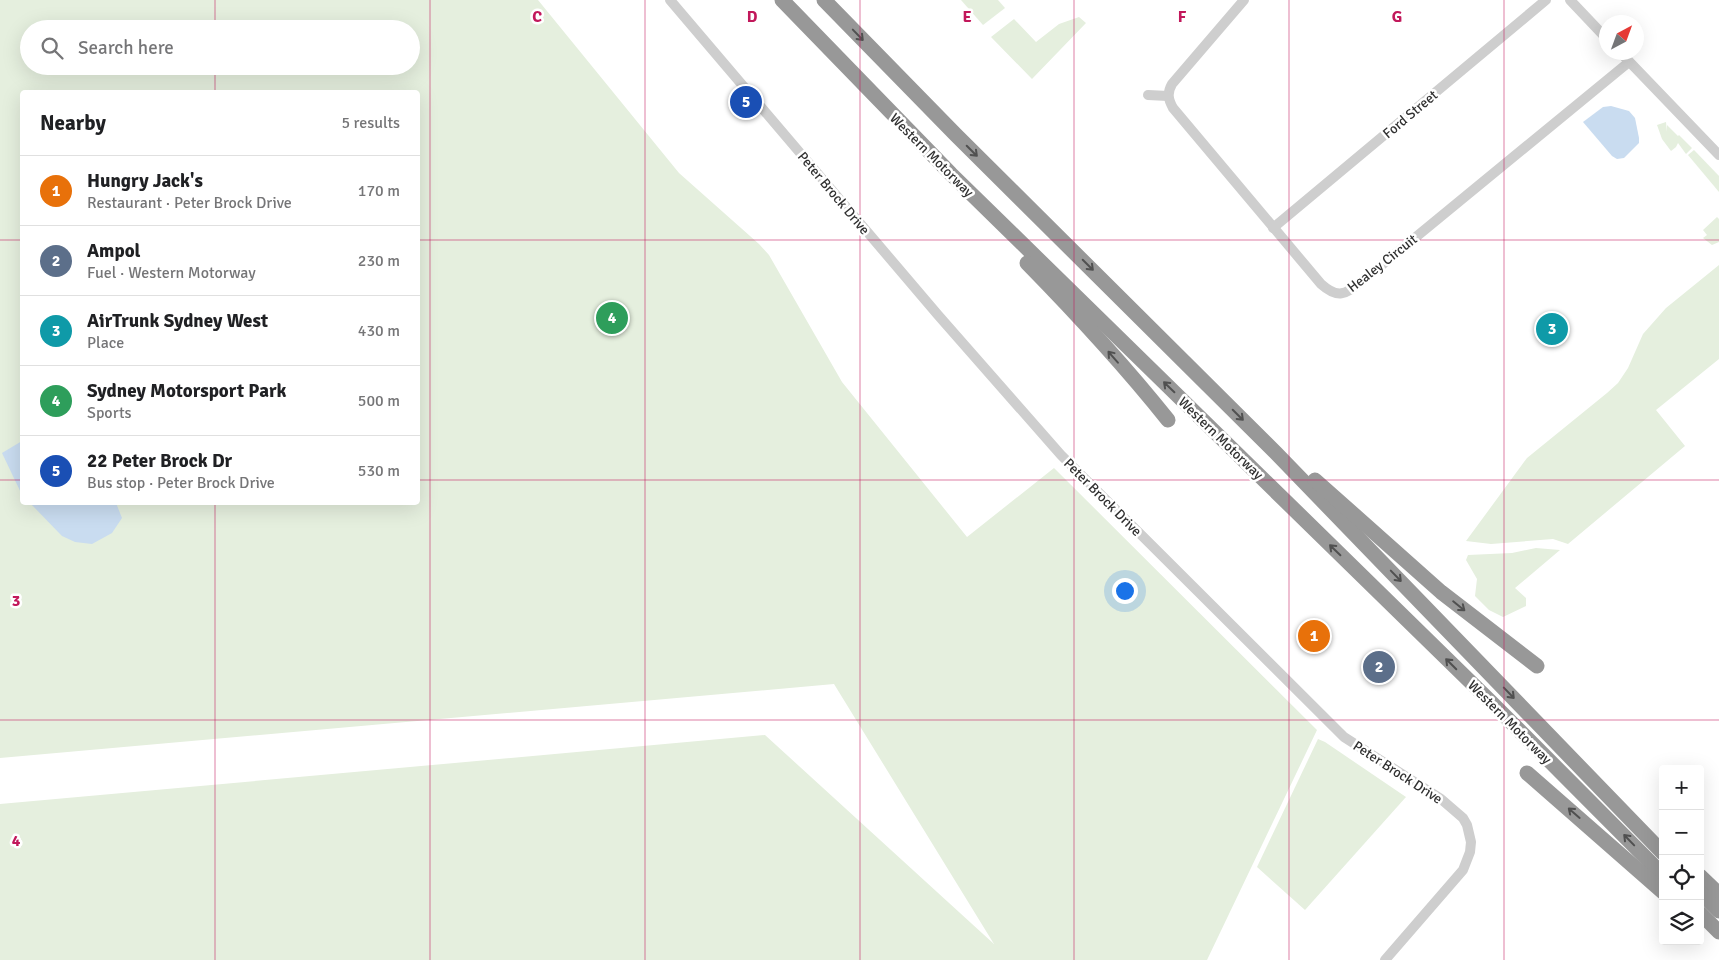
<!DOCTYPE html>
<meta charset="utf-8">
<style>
:root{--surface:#fff;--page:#f2f2f2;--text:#202124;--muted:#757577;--line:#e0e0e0;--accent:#111827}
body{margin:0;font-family:Signika,sans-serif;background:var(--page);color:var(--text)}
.controls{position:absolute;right:15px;bottom:15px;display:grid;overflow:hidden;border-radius:5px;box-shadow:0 5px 20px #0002}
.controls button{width:45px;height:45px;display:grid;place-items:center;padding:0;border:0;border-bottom:1px solid var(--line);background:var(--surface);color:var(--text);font:25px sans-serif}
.compass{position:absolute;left:1599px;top:15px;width:45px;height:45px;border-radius:50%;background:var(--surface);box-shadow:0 5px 20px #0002;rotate:41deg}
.you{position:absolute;left:1124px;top:590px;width:18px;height:18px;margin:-12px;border:4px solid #fff;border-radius:50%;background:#1a73e8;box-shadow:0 0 0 8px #1a73e833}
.badge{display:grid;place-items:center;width:32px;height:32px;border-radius:50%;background:var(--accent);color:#fff;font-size:16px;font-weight:700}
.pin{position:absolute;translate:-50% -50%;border:2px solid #fff;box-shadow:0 1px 5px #0006}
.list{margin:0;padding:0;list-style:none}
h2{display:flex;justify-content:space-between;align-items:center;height:65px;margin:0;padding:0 20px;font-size:21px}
h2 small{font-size:16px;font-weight:400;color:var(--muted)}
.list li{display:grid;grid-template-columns:32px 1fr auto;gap:15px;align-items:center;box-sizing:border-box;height:70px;padding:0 20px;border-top:1px solid var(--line)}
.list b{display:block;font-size:19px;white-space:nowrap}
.list p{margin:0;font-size:16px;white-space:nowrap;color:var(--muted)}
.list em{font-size:16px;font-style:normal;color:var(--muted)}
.icon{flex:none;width:28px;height:28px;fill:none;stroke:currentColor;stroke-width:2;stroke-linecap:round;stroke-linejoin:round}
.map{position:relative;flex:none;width:1719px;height:960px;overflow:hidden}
.search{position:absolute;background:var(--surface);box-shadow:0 5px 20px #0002;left:20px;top:20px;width:400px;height:55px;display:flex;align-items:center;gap:12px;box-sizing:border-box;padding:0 18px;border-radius:28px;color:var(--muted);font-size:19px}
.panel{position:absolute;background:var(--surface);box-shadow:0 5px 20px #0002;left:20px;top:90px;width:400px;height:415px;border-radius:5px}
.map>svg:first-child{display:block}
</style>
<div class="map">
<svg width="1719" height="960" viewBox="0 0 1719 960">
<rect width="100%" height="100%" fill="#fff"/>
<!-- green -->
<g fill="#e5efde" fill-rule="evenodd">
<path d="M 0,0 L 538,0 L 679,173 L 759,244 L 769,255 L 842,382 L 967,537 L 1054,468 L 1317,730 L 1207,960 L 0,960 L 0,804 L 765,735 L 994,944 L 834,684 L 0,758 ZM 29,29 L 411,29 L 411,66 L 29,66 ZM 22,92 L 418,92 L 418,502 L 22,502 Z"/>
<path d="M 961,0 L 998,0 L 1005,8 L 983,25 Z"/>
<path d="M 1079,17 L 1086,23 L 1032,79 L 991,37 L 1014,19 L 1036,42 L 1059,24 Z"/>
<path d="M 1666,122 L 1667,132 L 1667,125 L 1678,136 L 1679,135 L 1692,148 L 1686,154 L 1678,143 L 1676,147 L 1671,151 L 1662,139 L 1657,125 Z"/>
<path d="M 1694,150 L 1719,176 L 1719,192 L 1688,155 Z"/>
<path d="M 1717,217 L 1719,219 L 1719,242 L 1712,245 L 1703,238 L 1707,235 L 1703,230 Z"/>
<path d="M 1719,265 L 1719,359 L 1656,410 L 1685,446 L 1568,544 L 1553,539 L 1491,544 L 1466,541 L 1527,458 L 1607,393 L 1618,383 L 1628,368 L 1643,334 L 1666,308 Z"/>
<path d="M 1536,548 L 1560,550 L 1515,588 L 1526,598 L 1526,606 L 1503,617 L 1489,610 L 1475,596 L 1477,579 L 1466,560 L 1468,555 L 1512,553 Z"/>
<path d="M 1318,739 L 1325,742 L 1406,797 L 1305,910 L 1257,867 Z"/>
</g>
<!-- water -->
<g fill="#c9dcf0">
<path d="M 1611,106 L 1629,111 L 1635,118 L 1639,138 L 1639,143 L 1624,158 L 1617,159 L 1612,156 L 1583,122 L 1603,107 Z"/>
<path d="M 22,441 L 22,495 L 2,453 Z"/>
<path d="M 30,503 L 116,503 L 122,518 L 112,533 L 92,544 L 75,542 L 62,536 Z"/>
</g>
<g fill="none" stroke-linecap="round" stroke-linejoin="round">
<!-- minor -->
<g stroke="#cecece" stroke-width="10">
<path d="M 670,0 L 938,315 L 1061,455 L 1344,737 L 1441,799 L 1463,818 L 1467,825 L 1471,842 L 1470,852 L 1463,870 L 1385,960"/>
<path d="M 1244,0 L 1172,84 C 1167,93 1168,99 1173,108 L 1321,284 C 1341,302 1348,291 1366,278 L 1629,62"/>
<path d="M 1570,0 L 1606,38"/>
<path d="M 1620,52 L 1719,155"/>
<path d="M 1148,95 L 1168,96"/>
<path d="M 1273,228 L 1546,0"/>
</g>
<!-- highway -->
<g stroke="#989898" stroke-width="15">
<path d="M 782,0 L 951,174 L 1491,702 L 1663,875"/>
<path d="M 824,0 L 956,135 L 1276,453 L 1663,853"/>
<path d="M 1027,263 C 1076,313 1124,365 1168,420"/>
<path d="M 1315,480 L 1441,592 L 1537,666"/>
<path d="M 1527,773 L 1663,892"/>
<path d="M 1700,876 L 1719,894"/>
<path d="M 1700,892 L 1719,911"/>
<path d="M 1700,913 L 1719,932"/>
</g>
</g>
<!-- one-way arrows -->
<defs><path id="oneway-shaft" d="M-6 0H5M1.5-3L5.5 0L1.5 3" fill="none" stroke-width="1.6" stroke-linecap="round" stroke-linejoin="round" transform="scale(1.25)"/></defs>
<g stroke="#505050">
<use href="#oneway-shaft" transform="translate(858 35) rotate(46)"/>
<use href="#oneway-shaft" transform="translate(972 151) rotate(45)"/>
<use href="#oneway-shaft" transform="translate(1088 265) rotate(45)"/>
<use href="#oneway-shaft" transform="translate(1113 357) rotate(-131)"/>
<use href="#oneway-shaft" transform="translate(1169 387) rotate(-136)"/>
<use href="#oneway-shaft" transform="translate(1238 415) rotate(45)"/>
<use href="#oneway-shaft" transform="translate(1335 550) rotate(-136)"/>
<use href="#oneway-shaft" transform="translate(1396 576) rotate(46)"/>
<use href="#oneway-shaft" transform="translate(1459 606) rotate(39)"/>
<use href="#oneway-shaft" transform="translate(1451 664) rotate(-135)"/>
<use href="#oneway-shaft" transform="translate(1509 693) rotate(46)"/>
<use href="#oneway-shaft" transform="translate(1574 813) rotate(-139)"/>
<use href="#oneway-shaft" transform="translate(1629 840) rotate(-134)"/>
</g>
<!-- grid -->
<path fill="none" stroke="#c2185b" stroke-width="1" stroke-opacity="0.55" d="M 215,0 L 215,29M 430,0 L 430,960M 645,0 L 645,960M 860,0 L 860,960M 1074,0 L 1074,960M 1289,0 L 1289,960M 1504,0 L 1504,960M 215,66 L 215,92M 0,240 L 22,240M 418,240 L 1719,240M 0,480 L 22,480M 418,480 L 1719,480M 215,502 L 215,960M 0,720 L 1719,720"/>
<g text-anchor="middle" stroke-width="5" stroke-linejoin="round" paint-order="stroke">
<!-- street labels -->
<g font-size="14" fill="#313131" stroke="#fff">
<text transform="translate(1410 114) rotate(-40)" y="5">Ford Street</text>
<text transform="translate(932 155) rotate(45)" y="5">Western Motorway</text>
<text transform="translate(834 193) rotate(50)" y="5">Peter Brock Drive</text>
<text transform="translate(1382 263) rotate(-38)" y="5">Healey Circuit</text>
<text transform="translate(1221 438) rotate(44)" y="5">Western Motorway</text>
<text transform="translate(1103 497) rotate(45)" y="5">Peter Brock Drive</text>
<text transform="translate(1510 722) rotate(45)" y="5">Western Motorway</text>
<text transform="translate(1398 772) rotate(33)" y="5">Peter Brock Drive</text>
</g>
</g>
<g font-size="16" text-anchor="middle" font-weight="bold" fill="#c2185b" stroke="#fff" stroke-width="5" stroke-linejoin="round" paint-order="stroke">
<text x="537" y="22">C</text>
<text x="752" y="22">D</text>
<text x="967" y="22">E</text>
<text x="1182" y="22">F</text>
<text x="1397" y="22">G</text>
<text x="16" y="606">3</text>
<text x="16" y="846">4</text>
</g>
</svg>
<div class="controls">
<button>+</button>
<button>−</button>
<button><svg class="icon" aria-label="locate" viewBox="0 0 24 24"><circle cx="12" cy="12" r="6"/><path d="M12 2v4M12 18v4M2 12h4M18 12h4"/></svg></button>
<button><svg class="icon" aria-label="layers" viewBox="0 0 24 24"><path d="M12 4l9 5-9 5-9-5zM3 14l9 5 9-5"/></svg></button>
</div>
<svg class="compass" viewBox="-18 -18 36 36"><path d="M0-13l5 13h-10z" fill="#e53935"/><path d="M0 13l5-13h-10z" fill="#757577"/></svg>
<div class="you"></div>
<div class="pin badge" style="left:1314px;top:636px;background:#e8710a">1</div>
<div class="pin badge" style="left:1379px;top:667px;background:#5c6f8a">2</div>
<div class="pin badge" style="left:1552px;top:329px;background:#0f9aa8">3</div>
<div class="pin badge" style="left:612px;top:318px;background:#2e9e5b">4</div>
<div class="pin badge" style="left:746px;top:102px;background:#1a4fb4">5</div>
<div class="search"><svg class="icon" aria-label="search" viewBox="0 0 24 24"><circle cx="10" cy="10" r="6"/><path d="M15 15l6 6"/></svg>Search here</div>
<section class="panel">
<h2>Nearby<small>5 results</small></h2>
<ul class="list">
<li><span class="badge" style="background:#e8710a">1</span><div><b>Hungry Jack's</b><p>Restaurant · Peter Brock Drive</p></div><em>170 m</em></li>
<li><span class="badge" style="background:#5c6f8a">2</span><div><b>Ampol</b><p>Fuel · Western Motorway</p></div><em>230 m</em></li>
<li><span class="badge" style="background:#0f9aa8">3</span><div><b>AirTrunk Sydney West</b><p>Place</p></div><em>430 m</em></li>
<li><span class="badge" style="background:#2e9e5b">4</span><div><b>Sydney Motorsport Park</b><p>Sports</p></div><em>500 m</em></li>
<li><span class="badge" style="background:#1a4fb4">5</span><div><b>22 Peter Brock Dr</b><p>Bus stop · Peter Brock Drive</p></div><em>530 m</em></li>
</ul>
</section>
</div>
